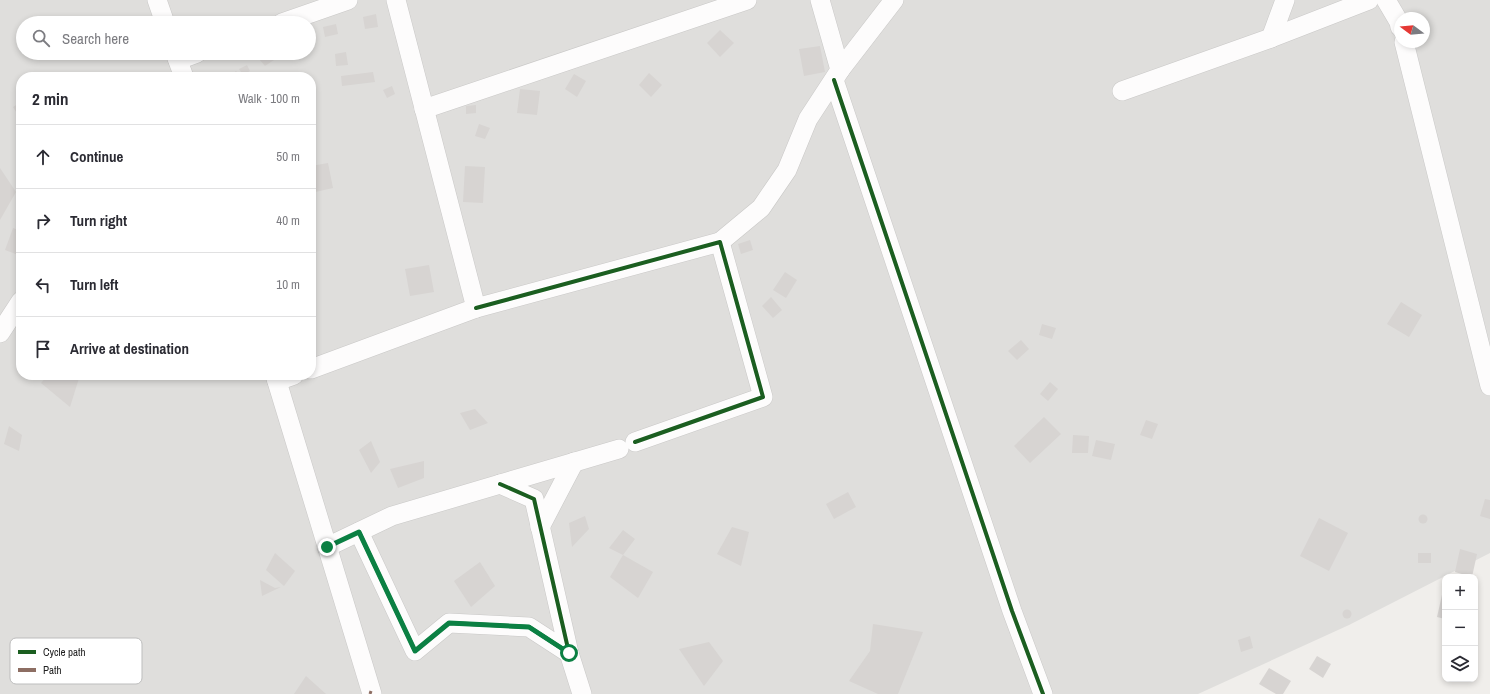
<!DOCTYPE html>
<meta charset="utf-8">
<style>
:root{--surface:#fff;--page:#f2f2f3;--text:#2b2b33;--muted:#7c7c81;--line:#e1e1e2}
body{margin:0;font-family:"Archivo Narrow",sans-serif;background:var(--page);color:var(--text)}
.controls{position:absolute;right:12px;bottom:12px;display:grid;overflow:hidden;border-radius:8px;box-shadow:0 2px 6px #0003}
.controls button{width:36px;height:36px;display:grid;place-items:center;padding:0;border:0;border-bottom:1px solid var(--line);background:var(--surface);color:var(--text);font:20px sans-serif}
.compass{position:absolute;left:1394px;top:12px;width:36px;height:36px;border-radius:50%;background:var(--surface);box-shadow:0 2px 6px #0003;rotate:286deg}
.stop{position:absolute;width:12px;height:12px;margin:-9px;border:3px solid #0b8043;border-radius:50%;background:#fff}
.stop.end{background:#0b8043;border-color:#fff;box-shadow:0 1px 4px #0008}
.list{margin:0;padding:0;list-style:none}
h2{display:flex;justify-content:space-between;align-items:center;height:52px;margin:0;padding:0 16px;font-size:17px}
h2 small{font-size:13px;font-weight:400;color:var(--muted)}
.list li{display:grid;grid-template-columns:26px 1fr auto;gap:12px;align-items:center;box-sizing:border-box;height:64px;padding:0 16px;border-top:1px solid var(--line)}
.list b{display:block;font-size:15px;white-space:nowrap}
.list em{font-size:13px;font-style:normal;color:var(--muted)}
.icon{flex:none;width:22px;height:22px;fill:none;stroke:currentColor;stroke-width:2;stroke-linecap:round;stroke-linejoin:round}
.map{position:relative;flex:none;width:1490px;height:694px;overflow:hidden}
.search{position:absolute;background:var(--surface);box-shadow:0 2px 6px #0003;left:16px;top:16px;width:300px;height:44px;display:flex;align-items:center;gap:10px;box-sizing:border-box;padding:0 14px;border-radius:22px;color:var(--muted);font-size:15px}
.panel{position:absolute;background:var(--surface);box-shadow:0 2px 6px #0003;left:16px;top:72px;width:300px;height:308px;border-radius:16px}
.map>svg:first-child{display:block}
</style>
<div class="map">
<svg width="1490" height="694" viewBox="0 0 1490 694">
<rect width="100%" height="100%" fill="#f0eeeb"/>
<!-- residential -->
<path fill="#dfdedc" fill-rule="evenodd" d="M 0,0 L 1490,0 L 1490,553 L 1349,625 L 1198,694 L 0,694 ZM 1400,18 L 1424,18 L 1424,42 L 1400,42 ZM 23,23 L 309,23 L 309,53 L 23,53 ZM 21,77 L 311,77 L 311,375 L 21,375 Z"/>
<!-- building -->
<g fill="#d7d4d2">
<path d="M 376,14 L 378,27 L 365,29 L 363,17 Z"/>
<path d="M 336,24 L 338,34 L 325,37 L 323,27 Z"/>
<path d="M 720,30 L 734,43 L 720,57 L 707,43 Z"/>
<path d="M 820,46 L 825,72 L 804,76 L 799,49 Z"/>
<path d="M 346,52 L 348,65 L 336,66 L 335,54 Z"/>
<path d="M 266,53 L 269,53 L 274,60 L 265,66 L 259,59 Z"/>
<path d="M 247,65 L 250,71 L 243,75 L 239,69 Z"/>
<path d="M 236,71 L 241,77 L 228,77 Z"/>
<path d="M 373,72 L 375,82 L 342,86 L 341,76 Z"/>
<path d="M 649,73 L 662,85 L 651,97 L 639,85 Z"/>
<path d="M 574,74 L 586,81 L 577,97 L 565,89 Z"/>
<path d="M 392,86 L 395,94 L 387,98 L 383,90 Z"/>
<path d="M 520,89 L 540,91 L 537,115 L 517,113 Z"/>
<path d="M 21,102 L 21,120 L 13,107 Z"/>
<path d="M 476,105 L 476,113 L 466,114 L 466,106 Z"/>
<path d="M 479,124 L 490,128 L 485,139 L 475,136 Z"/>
<path d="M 328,163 L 333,188 L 311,193 L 311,166 Z"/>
<path d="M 465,166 L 485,167 L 483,203 L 463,202 Z"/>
<path d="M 0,168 L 16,192 L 0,220 Z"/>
<path d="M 13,228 L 21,231 L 21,256 L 5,250 Z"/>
<path d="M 750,240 L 753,250 L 741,254 L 738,244 Z"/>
<path d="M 429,265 L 434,292 L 410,296 L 405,269 Z"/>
<path d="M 785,272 L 797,280 L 786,298 L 773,290 Z"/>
<path d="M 771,297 L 782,310 L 773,318 L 762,306 Z"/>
<path d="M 1401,302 L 1422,315 L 1409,337 L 1387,324 Z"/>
<path d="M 1042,324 L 1056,328 L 1052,339 L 1039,335 Z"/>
<path d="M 1021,340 L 1029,349 L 1017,360 L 1008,351 Z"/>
<path d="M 48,375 L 80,375 L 70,407 L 41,383 Z"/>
<path d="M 1050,382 L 1058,389 L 1048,401 L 1040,394 Z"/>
<path d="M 475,409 L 488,423 L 470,430 L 460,413 Z"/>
<path d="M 1044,417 L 1061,434 L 1030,463 L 1014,446 Z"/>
<path d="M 1146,420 L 1158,424 L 1152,439 L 1140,435 Z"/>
<path d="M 9,426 L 22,435 L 19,451 L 4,444 Z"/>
<path d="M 1073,435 L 1089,436 L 1088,453 L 1072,453 Z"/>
<path d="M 1096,440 L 1115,444 L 1111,460 L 1092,456 Z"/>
<path d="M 371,441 L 380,462 L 371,473 L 359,450 Z"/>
<path d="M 424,461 L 424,478 L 398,488 L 390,469 Z"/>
<path d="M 848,492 L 856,507 L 834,519 L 826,504 Z"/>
<path d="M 1485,499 L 1490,500 L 1490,519 L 1480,516 Z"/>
<circle cx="1423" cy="519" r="4.5"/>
<path d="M 585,516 L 589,529 L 572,547 L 569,523 Z"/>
<path d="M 1319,518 L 1348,533 L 1329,571 L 1300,556 Z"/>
<path d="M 732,527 L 749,532 L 741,566 L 717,554 Z"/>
<path d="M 623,530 L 635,539 L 623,555 L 609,548 Z"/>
<path d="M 1460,549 L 1477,554 L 1472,577 L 1455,572 Z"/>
<path d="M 275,553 L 295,571 L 284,586 L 266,570 Z"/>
<rect x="1418" y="553" width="13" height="10"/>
<path d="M 623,555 L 653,572 L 638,598 L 610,577 Z"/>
<path d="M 480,562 L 495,586 L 471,607 L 454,581 Z"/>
<path d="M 260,580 L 275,588 L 281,587 L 262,596 Z"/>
<path d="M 1444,586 L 1445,586 L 1445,619 L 1437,617 Z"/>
<circle cx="1347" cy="614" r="4.5"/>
<path d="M 873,624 L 923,632 L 898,694 L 878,694 L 849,681 L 870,651 Z"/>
<path d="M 1250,636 L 1253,648 L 1241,652 L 1238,640 Z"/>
<path d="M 709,642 L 723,661 L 704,686 L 679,649 Z"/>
<path d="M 1317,656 L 1331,664 L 1323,678 L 1309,669 Z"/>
<path d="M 1269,668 L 1291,681 L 1283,694 L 1276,694 L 1259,684 Z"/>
<path d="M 306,676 L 326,694 L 294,694 Z"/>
</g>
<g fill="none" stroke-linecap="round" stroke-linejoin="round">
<!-- street casing -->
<g stroke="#c9c8c7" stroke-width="20">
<g id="street">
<path d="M 157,0 L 165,23"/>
<path d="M 1386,0 L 1399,22 L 1400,27"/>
<path d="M 282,23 L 348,0"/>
<path d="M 1271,38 L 1369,0"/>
<path d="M 1404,42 L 1490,386"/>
<path d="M 175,53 L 184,77"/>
<path d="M 178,60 L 197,53"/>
<path d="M 840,70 L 894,0"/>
<path d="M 834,80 L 1012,611 L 1043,694"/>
<path d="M 1122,91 L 1271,38 L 1285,0"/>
<path d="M 424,109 L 747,0"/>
<path d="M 720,242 L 761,208 L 787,170 L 808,119 L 840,70 L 820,0"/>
<path d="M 476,308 L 720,242 L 763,397 L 635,442"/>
<path d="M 0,333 L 21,301"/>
<path d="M 311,369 L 476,308 L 396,0"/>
<path d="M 275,375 L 372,694"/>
<path d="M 277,381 L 294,375"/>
<path d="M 540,527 L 574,462"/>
<path d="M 359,532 L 415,651 L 449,623 L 529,627 L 569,653 L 534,499 L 500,484"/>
<path d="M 327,547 L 392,516 L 619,449"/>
<path d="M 569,653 L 582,694"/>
</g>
</g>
<!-- street -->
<use href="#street" stroke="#fdfcfc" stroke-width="19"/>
<!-- quiet -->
<path stroke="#8d6e63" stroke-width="3" stroke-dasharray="6 3" stroke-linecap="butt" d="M 370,694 L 371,691"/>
<!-- cycleway casing -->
<g stroke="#fff" stroke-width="6">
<g id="cycleway">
<path d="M 834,80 L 1012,611 L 1043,694"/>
<path d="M 476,308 L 720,242 L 763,397 L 635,442"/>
<path d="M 359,532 L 415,651 L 449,623 L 529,627 L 569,653 L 534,499 L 500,484"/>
</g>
</g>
<!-- cycleway -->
<use href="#cycleway" stroke="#1b5e20" stroke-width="4"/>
</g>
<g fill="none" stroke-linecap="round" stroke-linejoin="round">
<!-- route -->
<path stroke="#0b8043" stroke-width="5" d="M 327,547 L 359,532 L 415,651 L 449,623 L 529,627 L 569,653"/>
</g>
<!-- legend -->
<rect x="10" y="638" width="132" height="46" rx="6" fill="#fff" stroke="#bdbdbd" stroke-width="1"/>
<rect x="18" y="650" width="18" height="4" fill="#1b5e20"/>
<rect x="18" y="668" width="18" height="4" fill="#8d6e63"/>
<g font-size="11" fill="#222">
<text x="43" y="656">Cycle path</text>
<text x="43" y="674">Path</text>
</g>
</svg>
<div class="controls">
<button>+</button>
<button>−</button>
<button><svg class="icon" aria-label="layers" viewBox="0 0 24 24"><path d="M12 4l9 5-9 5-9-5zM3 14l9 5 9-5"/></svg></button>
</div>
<svg class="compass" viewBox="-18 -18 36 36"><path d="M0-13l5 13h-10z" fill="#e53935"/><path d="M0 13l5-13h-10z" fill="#7c7c81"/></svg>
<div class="stop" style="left:569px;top:653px"></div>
<div class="stop end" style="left:327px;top:547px"></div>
<div class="search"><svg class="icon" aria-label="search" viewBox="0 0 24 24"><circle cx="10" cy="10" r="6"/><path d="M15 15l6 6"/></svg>Search here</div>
<section class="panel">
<h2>2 min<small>Walk · 100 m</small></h2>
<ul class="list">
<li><svg class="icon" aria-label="ahead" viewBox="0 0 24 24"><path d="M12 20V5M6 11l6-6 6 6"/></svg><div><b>Continue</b></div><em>50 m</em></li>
<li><svg class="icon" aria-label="right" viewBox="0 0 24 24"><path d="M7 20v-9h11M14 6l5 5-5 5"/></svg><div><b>Turn right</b></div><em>40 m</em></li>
<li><svg class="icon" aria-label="left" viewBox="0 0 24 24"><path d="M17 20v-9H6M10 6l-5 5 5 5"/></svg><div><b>Turn left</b></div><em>10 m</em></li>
<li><svg class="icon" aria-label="arrive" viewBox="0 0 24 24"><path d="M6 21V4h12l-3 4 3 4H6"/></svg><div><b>Arrive at destination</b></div></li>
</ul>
</section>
</div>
